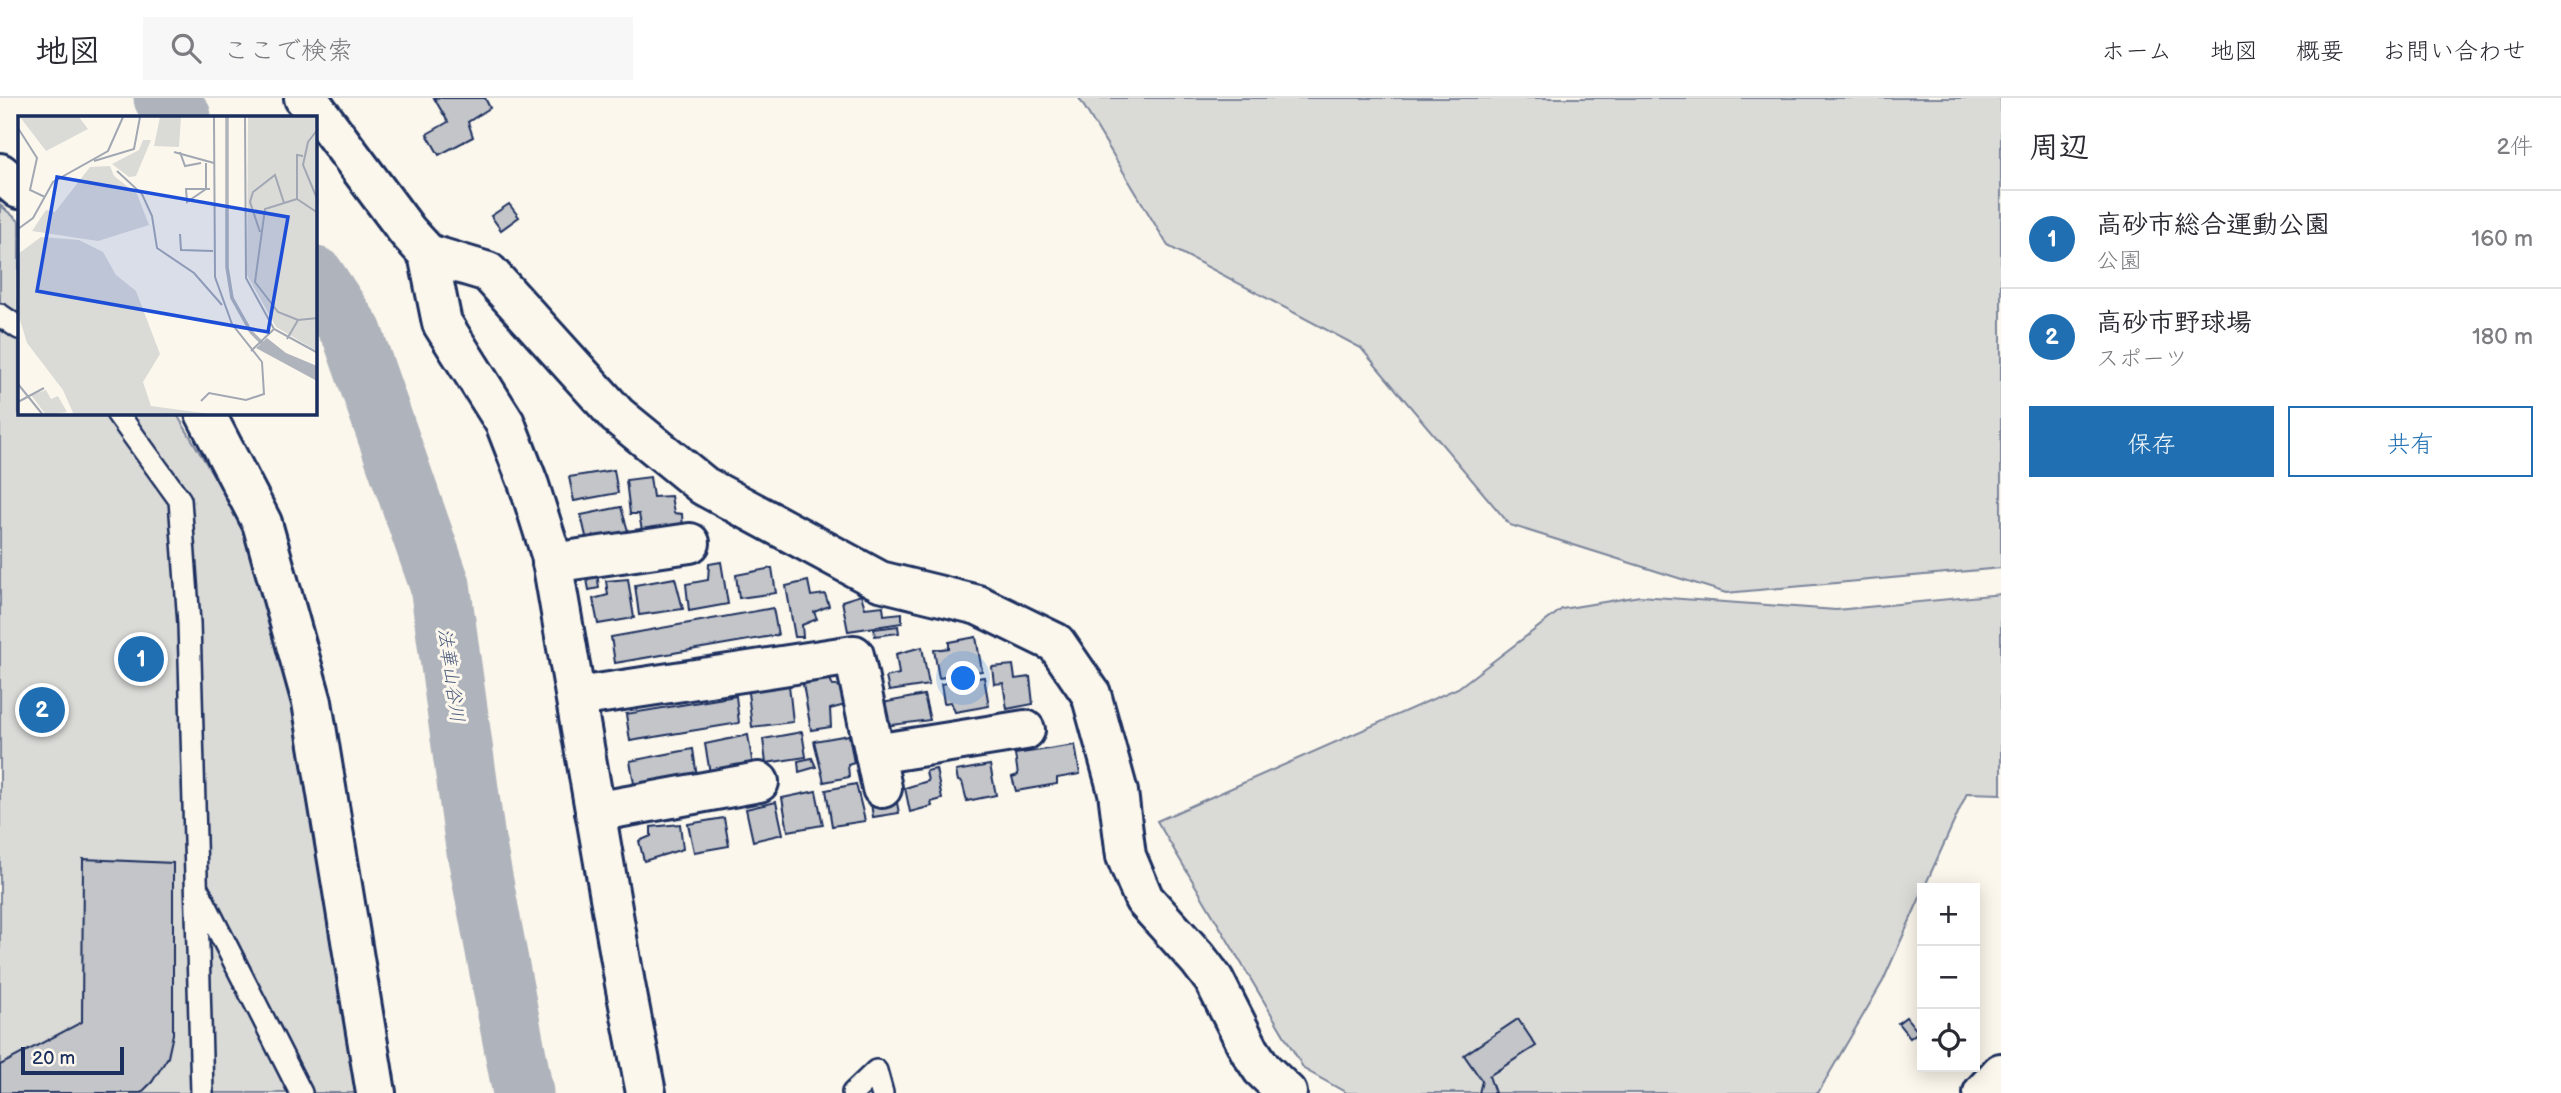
<!DOCTYPE html>
<html lang="ja">
<meta charset="utf-8">
<style>
:root{--surface:#fff;--page:#f7f7f7;--text:#2b2b33;--muted:#7c7c81;--line:#e1e1e2;--accent:#1f6fb2}
body{margin:0;font-family:"Balsamiq Sans","Klee One",sans-serif;background:var(--page);color:var(--text)}
.controls{position:absolute;right:21px;bottom:21px;display:grid;overflow:hidden;border-radius:0px;box-shadow:0 4px 18px #0003}
.controls button{width:63px;height:63px;display:grid;place-items:center;padding:0;border:0;border-bottom:2px solid var(--line);background:var(--surface);color:var(--text);font:35px sans-serif}
.scale{position:absolute;left:21px;bottom:18px;width:103px;box-sizing:border-box;padding-left:7px;border:4px solid #1b2f5e;border-top:0;font-size:19px;line-height:24px;white-space:nowrap;color:#1b2f5e;-webkit-text-stroke:5px #fbf7ec;paint-order:stroke}
.you{position:absolute;left:964px;top:581px;width:24px;height:24px;margin:-18px;border:5px solid #fff;border-radius:50%;background:#1a73e8;box-shadow:0 0 0 10px #1a73e833}
.badge{display:grid;place-items:center;width:46px;height:46px;border-radius:50%;background:var(--accent);color:#fff;font-size:23px;font-weight:700}
.pin{position:absolute;translate:-50% -50%;border:4px solid #fff;box-shadow:0 2px 7px #0006}
.list{margin:0;padding:0;list-style:none}
h2{display:flex;justify-content:space-between;align-items:center;height:91px;margin:0;padding:0 28px;font-size:30px}
h2 small{font-size:23px;font-weight:400;color:var(--muted)}
.list li{display:grid;grid-template-columns:46px 1fr auto;gap:21px;align-items:center;box-sizing:border-box;height:98px;padding:0 28px;border-top:2px solid var(--line)}
.list b{display:block;font-size:26px;white-space:nowrap}
.list p{margin:0;font-size:23px;white-space:nowrap;color:var(--muted)}
.list em{font-size:23px;font-style:normal;color:var(--muted)}
.actions{display:flex;gap:14px;padding:21px 28px}
.actions a{flex:1;padding:16px 0;border:2px solid var(--accent);border-radius:0px;text-align:center;font-size:24px;color:var(--accent)}
.actions .main{background:var(--accent);color:#fff}
.icon{flex:none;width:38px;height:38px;fill:none;stroke:currentColor;stroke-width:2;stroke-linecap:round;stroke-linejoin:round}
.map{position:relative;flex:none;width:2001px;height:995px;overflow:hidden}
header{display:flex;align-items:center;gap:42px;box-sizing:border-box;height:98px;padding:0 35px;background:var(--surface);border-bottom:2px solid var(--line)}
header strong{font-size:33px}
nav{display:flex;gap:38px;margin-inline-start:auto;font-size:24px}
.search{width:490px;height:63px;background:var(--page);display:flex;align-items:center;gap:18px;box-sizing:border-box;padding:0 24px;border-radius:0px;color:var(--muted);font-size:26px}
main{display:flex}
aside{flex:1;background:var(--surface)}
.map>svg:first-child{display:block}
</style>
<header>
<strong>地図</strong>
<div class="search"><svg class="icon" aria-label="search" viewBox="0 0 24 24"><circle cx="10" cy="10" r="6"/><path d="M15 15l6 6"/></svg>ここで検索</div>
<nav><a>ホーム</a><a>地図</a><a>概要</a><a>お問い合わせ</a></nav>
</header>
<main>
<div class="map">
<svg width="2001" height="995" viewBox="0 0 2001 995">
<rect width="100%" height="100%" fill="#fbf7ec"/>
<filter id="ink" filterUnits="userSpaceOnUse"><feTurbulence type="fractalNoise" baseFrequency=".0143" numOctaves="2"/><feDisplacementMap in="SourceGraphic" scale="14" xChannelSelector="R" yChannelSelector="G"/><feConvolveMatrix kernelMatrix="1 2 1 2 8 2 1 2 1" color-interpolation-filters="sRGB"/></filter>
<g filter="url(#ink)">
<!-- green -->
<g fill="#dadad7" stroke="#7a849a" stroke-width="2">
<path d="M 1079,0 L 2001,0 L 2001,470 L 1726,495 L 1510,427 L 1361,250 L 1168,148 Z"/>
<path d="M 0,107 L 19,123 L 19,315 L 176,315 L 256,448 L 309,673 L 361,995 L 0,995 Z"/>
<path d="M 2001,496 L 2001,696 L 1967,695 L 1924,790 L 1922,790 L 1922,795 L 1883,883 L 1818,995 L 1347,995 L 1304,971 L 1157,723 L 1458,590 L 1562,511 L 1640,498 L 1836,512 Z"/>
</g>
<g fill="none" stroke-linecap="round" stroke-linejoin="round">
<!-- river -->
<g stroke="#afb3bb" stroke-width="61">
<path d="M 164,0 L 181,19"/>
<path d="M 315,179 L 352,235 L 440,487 L 475,742 L 523,995"/>
</g>
</g>
<!-- building -->
<g fill="#c3c5c9" stroke="#1b2f5e" stroke-width="2">
<path d="M 434,0 L 485,0 L 490,10 L 468,24 L 473,39 L 439,57 L 427,36 L 448,24 Z"/>
<path d="M 509,106 L 519,119 L 501,132 L 491,118 Z"/>
<path d="M 614,372 L 618,395 L 574,403 L 569,379 Z"/>
<path d="M 650,379 L 653,399 L 671,398 L 674,415 L 682,416 L 683,432 L 643,438 L 639,416 L 630,416 L 626,382 Z"/>
<path d="M 621,409 L 630,440 L 588,447 L 581,417 Z"/>
<path d="M 721,464 L 728,506 L 689,513 L 686,486 L 708,482 L 709,466 Z"/>
<path d="M 772,470 L 776,495 L 739,500 L 736,477 Z"/>
<path d="M 597,474 L 599,490 L 589,492 L 586,476 Z"/>
<path d="M 675,480 L 683,511 L 639,517 L 635,487 Z"/>
<path d="M 628,481 L 634,520 L 598,526 L 593,501 L 608,497 L 606,483 Z"/>
<path d="M 808,483 L 811,498 L 825,496 L 829,508 L 814,514 L 817,521 L 802,527 L 803,539 L 795,539 L 786,488 Z"/>
<path d="M 861,497 L 865,510 L 883,508 L 884,517 L 902,515 L 902,525 L 848,533 L 842,503 Z"/>
<path d="M 773,510 L 778,537 L 615,565 L 611,539 Z"/>
<path d="M 898,528 L 899,535 L 875,538 L 874,531 Z"/>
<path d="M 976,539 L 982,573 L 939,580 L 934,552 L 949,550 L 949,544 Z"/>
<path d="M 922,549 L 929,587 L 889,593 L 886,579 L 899,576 L 896,556 Z"/>
<path d="M 1013,567 L 1015,581 L 1030,579 L 1033,606 L 1007,611 L 1003,585 L 994,586 L 992,569 Z"/>
<path d="M 984,579 L 989,608 L 955,614 L 951,604 L 944,605 L 941,586 Z"/>
<path d="M 830,581 L 833,588 L 847,587 L 849,606 L 830,611 L 831,629 L 811,632 L 803,586 Z"/>
<path d="M 789,587 L 793,624 L 752,629 L 748,594 Z"/>
<path d="M 924,597 L 930,622 L 885,628 L 882,605 Z"/>
<path d="M 736,598 L 739,625 L 630,643 L 626,616 Z"/>
<path d="M 802,634 L 806,659 L 766,665 L 763,641 Z"/>
<path d="M 748,637 L 753,668 L 710,675 L 705,646 Z"/>
<path d="M 849,637 L 854,665 L 848,667 L 849,679 L 824,684 L 814,643 Z"/>
<path d="M 1075,647 L 1080,676 L 1057,680 L 1057,686 L 1016,693 L 1012,679 L 1018,677 L 1015,656 Z"/>
<path d="M 693,651 L 697,679 L 635,691 L 630,663 Z"/>
<path d="M 812,660 L 816,669 L 799,674 L 798,663 Z"/>
<path d="M 990,667 L 996,697 L 967,703 L 962,684 L 958,683 L 956,673 Z"/>
<path d="M 936,671 L 942,701 L 931,704 L 932,708 L 910,714 L 905,690 L 928,683 L 926,673 Z"/>
<path d="M 856,686 L 865,723 L 832,728 L 826,692 Z"/>
<path d="M 816,693 L 823,727 L 788,733 L 782,700 Z"/>
<path d="M 896,700 L 899,715 L 873,719 L 871,705 Z"/>
<path d="M 776,704 L 783,736 L 753,743 L 746,711 Z"/>
<path d="M 724,720 L 729,748 L 694,754 L 688,726 Z"/>
<path d="M 680,726 L 683,751 L 644,763 L 639,743 L 651,738 L 651,729 Z"/>
<path d="M 83,761 L 173,765 L 173,936 L 168,959 L 152,984 L 141,995 L 0,995 L 0,967 L 82,924 Z"/>
<path d="M 1906,919 L 1918,934 L 1910,940 L 1898,925 Z"/>
<path d="M 1518,921 L 1536,948 L 1489,978 L 1495,995 L 1479,995 L 1482,983 L 1464,957 Z"/>
</g>
<g fill="none" stroke-linecap="round" stroke-linejoin="round">
<!-- lane casing -->
<g stroke="#1b2f5e" stroke-width="26">
<g id="lane">
<path d="M 0,217 L 19,230"/>
<path d="M 117,315 L 180,402 L 189,525 L 202,995"/>
<path d="M 199,794 L 301,995"/>
<path d="M 853,995 L 876,973 L 882,995"/>
</g>
</g>
<!-- street casing -->
<g stroke="#1b2f5e" stroke-width="44">
<g id="street">
<path d="M 304,0 L 316,11 L 407,133 L 428,156 L 488,174 L 617,317 L 704,388 L 880,483 L 978,507 L 1056,545 L 1091,596 L 1118,694 L 1126,758 L 1144,801 L 1198,861 L 1214,882 L 1250,953 L 1262,971 L 1287,995"/>
<path d="M 428,156 L 442,225 L 505,325 L 529,387 L 551,457 L 625,886 L 646,995"/>
<path d="M 552,465 L 690,445"/>
<path d="M 577,599 L 854,557 L 882,690"/>
<path d="M 875,656 L 1025,632"/>
<path d="M 595,714 L 759,684"/>
</g>
</g>
<!-- secondary casing -->
<g stroke="#1b2f5e" stroke-width="44">
<g id="secondary">
<path d="M 0,75 L 19,91"/>
<path d="M 205,315 L 262,425 L 312,604 L 376,995"/>
<path d="M 1983,995 L 2001,975"/>
</g>
</g>
<!-- lane -->
<use href="#lane" stroke="#fbf7ec" stroke-width="21"/>
<!-- street -->
<use href="#street" stroke="#fbf7ec" stroke-width="38"/>
<!-- secondary -->
<use href="#secondary" stroke="#fbf7ec" stroke-width="38"/>
</g>
</g>
<g text-anchor="middle" stroke-width="6" stroke-linejoin="round" paint-order="stroke">
<!-- water labels -->
<g font-size="19" font-style="italic" fill="#47577a" stroke="#fbf7ec">
<text transform="translate(452 577) rotate(82)" y="7">法華山谷川</text>
</g>
</g>
<!-- overview -->
<g transform="translate(18 18)">
<rect width="299" height="299" fill="#fbf7ec"/>
<path d="M 2,1 L 61,1 L 70,13 L 28,35 ZM 142,1 L 163,1 L 161,31 L 136,30 ZM 230,1 L 299,1 L 299,235 L 258,211 L 229,159 ZM 125,24 L 133,24 L 118,60 L 111,61 L 94,48 L 121,34 ZM 92,50 L 96,60 L 119,78 L 131,109 L 80,125 L 14,115 L 28,94 L 37,96 L 72,51 ZM 23,121 L 61,124 L 85,136 L 98,159 L 118,175 L 142,238 L 125,266 L 133,290 L 200,299 L 56,299 L 45,274 L 9,227 L 2,204 L 0,138 ZM 28,274 L 33,283 L 40,280 L 49,296 L 28,299 L 13,279 Z" fill="#dadad7"/>
<path d="M 249,222 L 268,237 L 299,250 L 299,265 L 238,232 Z" fill="#afb3bb"/>
<path fill="none" stroke="#afb3bb" stroke-width="3.5" d="M 209,1 L 209,151 L 214,182 L 233,216 L 247,230"/>
<path fill="none" stroke="#a1a7b3" stroke-width="2" d="M 227,1 L 228,162 L 256,213 L 300,237M 0,12 L 19,42 L 12,74 L 27,81M 300,13 L 290,26 L 285,49 L 300,85M 156,36 L 196,47M 162,36 L 167,50 L 183,47M 285,40 L 279,39 L 279,83 L 247,93 L 237,166 L 260,196 L 280,204 L 300,202M 76,45 L 116,33 L 122,1M 188,47 L 188,73 L 192,73M 99,55 L 124,78 L 134,100 L 139,132 L 176,157 L 204,189M 168,73 L 188,73 L 169,86 ZM 279,83 L 300,97M 0,113 L 15,102 L 35,66 L 90,35 L 105,1M 242,116 L 232,86 L 235,76 L 257,59 L 266,87M 162,118 L 163,134 L 195,135M 269,223 L 280,204M 233,235 L 256,213M 0,268 L 25,299M 183,285 L 191,277 L 228,284 L 246,278 L 244,246 L 214,208 L 197,161 L 196,1M 0,286 L 26,272"/>
<path fill="#1d4ed8" fill-opacity="0.15" stroke="#1d4ed8" stroke-width="3.5" d="M 39,61 L 270,101 L 250,216 L 19,175 Z"/>
<rect width="299" height="299" fill="none" stroke="#1b2f5e" stroke-width="3.5"/>
</g>
</svg>
<div class="controls">
<button>+</button>
<button>−</button>
<button><svg class="icon" aria-label="locate" viewBox="0 0 24 24"><circle cx="12" cy="12" r="6"/><path d="M12 2v4M12 18v4M2 12h4M18 12h4"/></svg></button>
</div>
<div class="scale">20 m</div>
<div class="you"></div>
<div class="pin badge" style="left:141px;top:561px">1</div>
<div class="pin badge" style="left:42px;top:612px">2</div>
</div>
<aside>
<h2>周辺<small>2件</small></h2>
<ul class="list">
<li><span class="badge">1</span><div><b>高砂市総合運動公園</b><p>公園</p></div><em>160 m</em></li>
<li><span class="badge">2</span><div><b>高砂市野球場</b><p>スポーツ</p></div><em>180 m</em></li>
</ul>
<div class="actions"><a class="main">保存</a><a>共有</a></div>
</aside>
</main>
